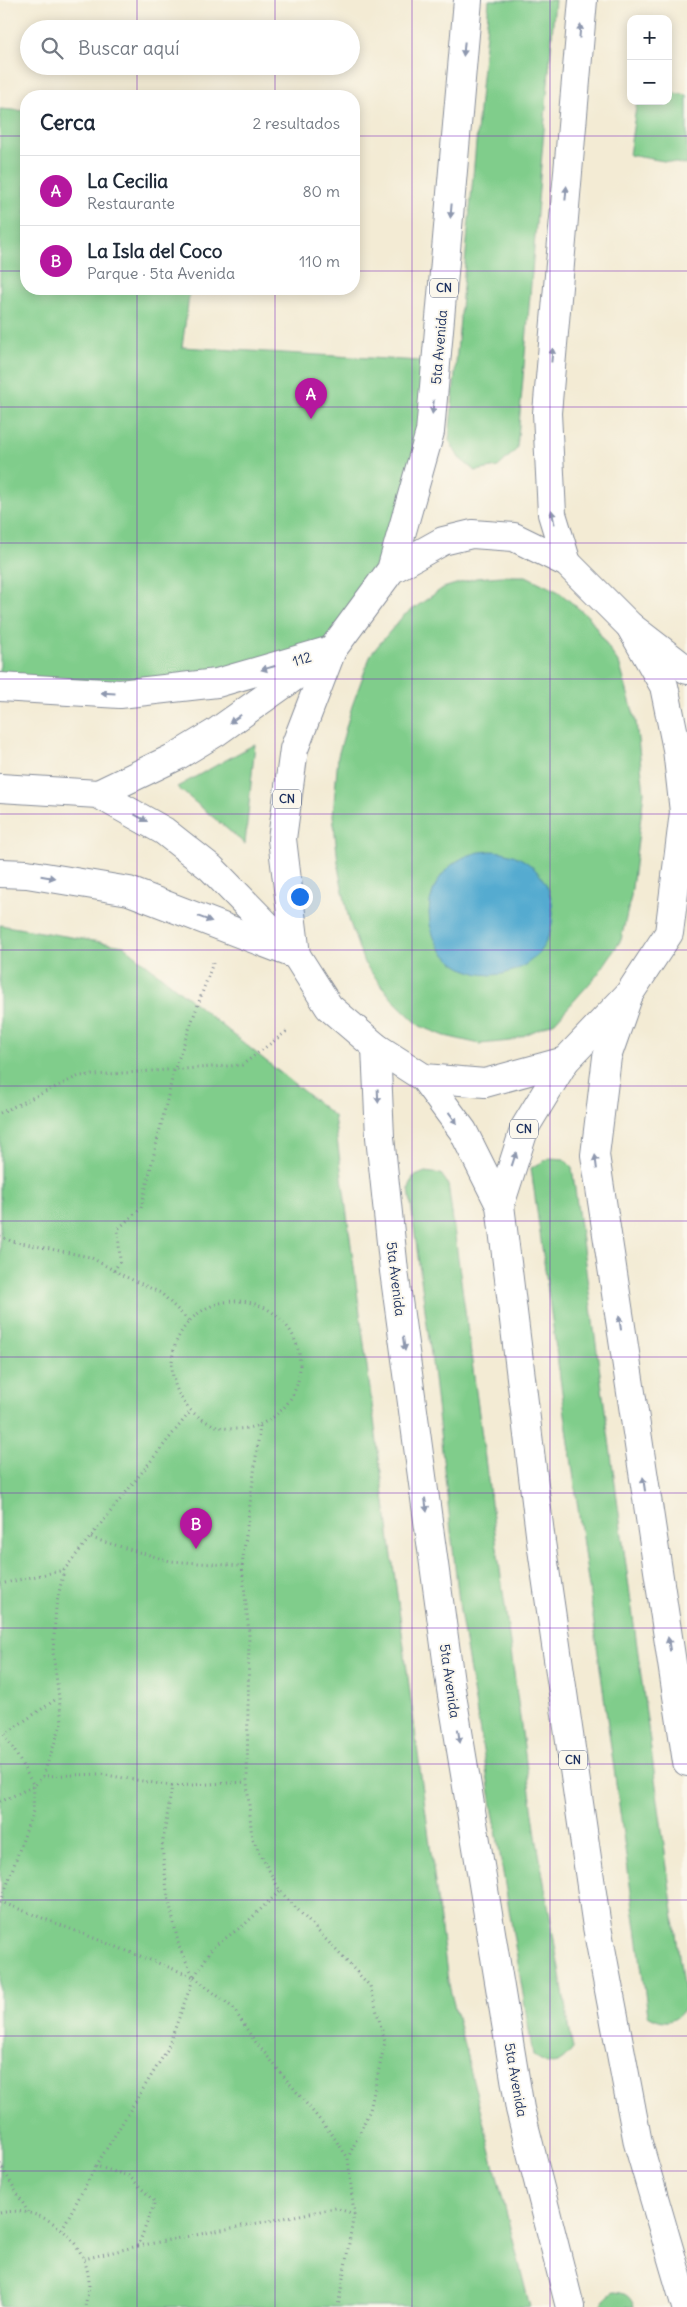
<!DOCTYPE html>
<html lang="es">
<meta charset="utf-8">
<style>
:root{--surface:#fff;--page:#f6f6f7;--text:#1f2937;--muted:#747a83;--line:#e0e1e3;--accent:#b5179e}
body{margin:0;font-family:Delius,sans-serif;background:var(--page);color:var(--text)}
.controls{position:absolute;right:15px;top:15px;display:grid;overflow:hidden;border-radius:10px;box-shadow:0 2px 12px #0003}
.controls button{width:45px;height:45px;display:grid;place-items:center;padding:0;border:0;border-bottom:1px solid var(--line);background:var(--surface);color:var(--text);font:25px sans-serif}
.you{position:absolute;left:299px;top:896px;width:18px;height:18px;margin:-12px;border:4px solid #fff;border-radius:50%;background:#1a73e8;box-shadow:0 0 0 8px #1a73e833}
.badge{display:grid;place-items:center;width:32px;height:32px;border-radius:50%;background:var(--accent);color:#fff;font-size:16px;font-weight:700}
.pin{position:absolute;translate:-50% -41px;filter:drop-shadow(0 1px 2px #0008)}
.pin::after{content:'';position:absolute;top:26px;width:18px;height:15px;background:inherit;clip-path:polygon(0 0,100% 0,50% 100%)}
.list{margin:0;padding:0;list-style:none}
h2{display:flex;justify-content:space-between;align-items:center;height:65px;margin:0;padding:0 20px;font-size:21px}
h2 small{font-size:16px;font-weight:400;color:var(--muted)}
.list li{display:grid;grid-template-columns:32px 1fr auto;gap:15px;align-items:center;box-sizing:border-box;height:70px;padding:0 20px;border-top:1px solid var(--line)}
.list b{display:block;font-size:19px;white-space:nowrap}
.list p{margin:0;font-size:16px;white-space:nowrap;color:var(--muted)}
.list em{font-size:16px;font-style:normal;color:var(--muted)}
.icon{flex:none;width:28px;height:28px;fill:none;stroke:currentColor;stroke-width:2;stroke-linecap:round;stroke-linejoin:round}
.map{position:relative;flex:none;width:687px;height:2307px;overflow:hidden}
.search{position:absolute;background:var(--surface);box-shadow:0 2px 12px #0003;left:20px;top:20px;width:340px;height:55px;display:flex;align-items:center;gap:12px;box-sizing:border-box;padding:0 18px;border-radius:28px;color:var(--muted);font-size:19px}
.panel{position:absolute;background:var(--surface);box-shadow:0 2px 12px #0003;left:20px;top:90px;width:340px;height:205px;border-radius:20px}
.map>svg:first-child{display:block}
</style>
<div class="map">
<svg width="687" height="2307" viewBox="0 0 687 2307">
<rect width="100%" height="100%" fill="#fbf7ec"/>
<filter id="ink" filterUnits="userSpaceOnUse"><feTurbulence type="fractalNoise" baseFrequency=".02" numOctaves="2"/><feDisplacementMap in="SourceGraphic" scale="10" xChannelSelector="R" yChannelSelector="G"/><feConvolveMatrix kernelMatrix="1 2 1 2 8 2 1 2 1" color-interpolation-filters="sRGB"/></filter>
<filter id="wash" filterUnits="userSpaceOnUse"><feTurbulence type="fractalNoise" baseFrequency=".0096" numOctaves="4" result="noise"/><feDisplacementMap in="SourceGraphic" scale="20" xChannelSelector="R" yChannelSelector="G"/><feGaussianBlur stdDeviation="1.12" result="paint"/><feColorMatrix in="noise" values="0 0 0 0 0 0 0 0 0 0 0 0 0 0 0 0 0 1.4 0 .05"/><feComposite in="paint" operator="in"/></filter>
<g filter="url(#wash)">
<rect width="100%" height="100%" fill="#f3ebd4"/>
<!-- green -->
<g fill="#80cd8b" stroke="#4e7e74">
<path d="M 489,0 L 555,0 L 517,449 L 498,467 L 475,471 L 459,458 L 449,440 Z"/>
<path d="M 668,92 L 687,95 L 687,165 L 629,155 L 637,101 L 668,101 Z"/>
<path d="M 0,109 L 26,111 L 26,289 L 190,289 L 182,347 L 438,362 L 391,570 L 332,650 L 217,683 L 0,687 Z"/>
<path d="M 502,576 L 526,576 L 559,592 L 590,618 L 620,666 L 636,722 L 644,792 L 631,896 L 621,940 L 598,974 L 555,1022 L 511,1041 L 480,1044 L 445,1036 L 420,1026 L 392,999 L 364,963 L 349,920 L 339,872 L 333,815 L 338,756 L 352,706 L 371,654 L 403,616 L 443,588 L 476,578 Z"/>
<path d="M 255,744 L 245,844 L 177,787 Z"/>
<path d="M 0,925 L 124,946 L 334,1116 L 448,1981 L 530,2307 L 0,2307 Z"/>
<path d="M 550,1158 L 564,1159 L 572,1167 L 686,2007 C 675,2023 665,2025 648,2015 L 531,1168 Z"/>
<path d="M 425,1172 L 441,1174 L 448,1184 L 536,1836 L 573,2049 C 558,2067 552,2068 533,2055 L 460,1611 L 433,1370 L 409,1189 L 413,1177 Z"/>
<path d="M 613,2292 C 624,2292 631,2296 634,2307 L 600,2307 L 605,2299 Z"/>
</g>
<!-- water -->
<circle fill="#54abd0" stroke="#386d97" cx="491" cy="913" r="62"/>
</g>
<g filter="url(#ink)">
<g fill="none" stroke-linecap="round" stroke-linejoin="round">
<!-- minor casing -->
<g stroke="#878d99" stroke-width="30">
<g id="minor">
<path d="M 0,687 L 120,694 L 217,683 L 328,651"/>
<path d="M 0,873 L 27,874 L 129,891 L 296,955"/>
</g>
</g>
<!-- major casing -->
<g stroke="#878d99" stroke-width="30">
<g id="major">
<path d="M 630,626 L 687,670"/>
<path d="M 0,788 L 98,794 L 164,831 L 211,868 L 296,955"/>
<path d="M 98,794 L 177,756 L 215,733 L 332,650"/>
<path d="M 629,994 L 607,1057 L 595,1155 L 687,1762"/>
<path d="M 376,1047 L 380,1137 L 394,1271 L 451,1689 L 520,2109 L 570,2307"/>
</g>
</g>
<!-- highway casing -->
<g stroke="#878d99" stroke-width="30">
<g id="highway">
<path d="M 567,563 L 552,514 L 547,413 L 583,0"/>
<path d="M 391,570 L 443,541 L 472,534 L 514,537 L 567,563 L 630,626 L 664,686 L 677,749 L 684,812 L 669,933 L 629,994 L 565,1061 L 485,1083 L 424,1078 L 376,1047 L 329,1007 L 296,955 L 282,839 L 294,749 L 332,650 L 391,570 L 430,432 L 468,0"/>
<path d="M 424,1078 L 463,1131 L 500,1205 L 541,1542 L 597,1927 L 638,2143 L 686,2307"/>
<path d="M 500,1205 L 525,1127 L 565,1061"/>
</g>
</g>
<!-- path -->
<g stroke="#878d99" stroke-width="3" stroke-dasharray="1 4" stroke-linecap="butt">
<path d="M 0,1113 L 79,1076 L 242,1065 L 287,1031"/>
<path d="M 0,1236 L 11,1241 L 90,1257 L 124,1276 L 161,1293 L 190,1322"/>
<path d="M 114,1271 L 120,1261 L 118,1229 L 141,1208 L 174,1071 L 214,960"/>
<circle cx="236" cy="1365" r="64"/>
<path d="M 260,1426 L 242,1566 L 249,1633 L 247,1782 L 252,1838 L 280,1891 L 370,1986 L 385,2042 L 370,2110 L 348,2158"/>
<path d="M 91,1538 L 170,1561 L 242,1566"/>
<path d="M 0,1584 L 64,1570"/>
<path d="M 43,1776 L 62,1722 L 53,1652 L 56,1606 L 64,1570 L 190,1412"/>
<path d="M 172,1786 L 247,1782"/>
<path d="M 0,1802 L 34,1786 L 43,1776 L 100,1774 L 172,1786 L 162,1847 L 167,1891 L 179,1947 L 194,1977 L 1,1902 L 33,1811 L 34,1786 L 5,1734 L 58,1698"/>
<path d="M 194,1977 L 233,2008 L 254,2040 L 333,2136 L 348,2158 L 354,2214 L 338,2307"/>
<path d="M 0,2164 L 28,2212"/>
<path d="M 96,2166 L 167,2050 L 194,1977 L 213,1947 L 244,1925 L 280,1891"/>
<path d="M 0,2213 C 43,2203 88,2240 89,2284 C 89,2291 86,2300 85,2307"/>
<path d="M 62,2229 L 96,2166 L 129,2176 L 155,2202 L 138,2246 L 84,2259"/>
<path d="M 138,2246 L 336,2208 L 354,2214"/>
</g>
<!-- minor -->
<use href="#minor" stroke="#fff" stroke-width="28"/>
<!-- major -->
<use href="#major" stroke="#fff" stroke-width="28"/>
<!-- highway -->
<use href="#highway" stroke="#fff" stroke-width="28"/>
</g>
<!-- one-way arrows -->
<defs><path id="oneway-solid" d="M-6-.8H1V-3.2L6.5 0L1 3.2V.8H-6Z" transform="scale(1.25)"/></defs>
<g fill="#8d97ae">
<use href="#oneway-solid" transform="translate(580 31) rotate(-85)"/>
<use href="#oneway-solid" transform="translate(464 49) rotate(95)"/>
<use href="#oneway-solid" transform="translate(566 193) rotate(-85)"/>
<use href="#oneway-solid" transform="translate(451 211) rotate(95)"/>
<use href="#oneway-solid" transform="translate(552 355) rotate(-85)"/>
<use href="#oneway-solid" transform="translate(433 407) rotate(96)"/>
<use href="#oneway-solid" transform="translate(553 517) rotate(-102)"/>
<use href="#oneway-solid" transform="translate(268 668) rotate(164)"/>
<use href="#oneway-solid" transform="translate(108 693) rotate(-177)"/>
<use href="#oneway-solid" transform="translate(235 719) rotate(145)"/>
<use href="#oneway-solid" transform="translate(141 818) rotate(29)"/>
<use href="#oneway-solid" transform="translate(48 877) rotate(9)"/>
<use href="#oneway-solid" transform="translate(205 919) rotate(20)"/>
<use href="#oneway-solid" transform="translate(378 1096) rotate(87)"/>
<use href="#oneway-solid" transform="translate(453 1118) rotate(54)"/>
<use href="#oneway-solid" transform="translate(514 1159) rotate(-72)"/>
<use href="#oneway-solid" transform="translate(596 1162) rotate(-97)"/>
<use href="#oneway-solid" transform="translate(620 1323) rotate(-98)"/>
<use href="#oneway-solid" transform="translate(404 1344) rotate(82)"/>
<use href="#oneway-solid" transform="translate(644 1484) rotate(-98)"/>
<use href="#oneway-solid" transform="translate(426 1505) rotate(82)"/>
<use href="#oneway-solid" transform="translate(669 1644) rotate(-99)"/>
<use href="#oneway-solid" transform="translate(459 1736) rotate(81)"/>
</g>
</g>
<!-- grid -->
<path fill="none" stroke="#7b2cbf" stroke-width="1" stroke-opacity="0.55" d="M 137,0 L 137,29M 275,0 L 275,29M 412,0 L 412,2307M 550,0 L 550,2307M 137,66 L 137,96M 275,66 L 275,96M 0,136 L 26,136M 354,136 L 687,136M 0,271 L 26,271M 354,271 L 687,271M 137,289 L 137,2307M 275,289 L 275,2307M 0,407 L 687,407M 0,543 L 687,543M 0,679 L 687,679M 0,814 L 687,814M 0,950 L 687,950M 0,1086 L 687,1086M 0,1221 L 687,1221M 0,1357 L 687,1357M 0,1493 L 687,1493M 0,1628 L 687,1628M 0,1764 L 687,1764M 0,1900 L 687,1900M 0,2036 L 687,2036M 0,2171 L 687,2171"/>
<g text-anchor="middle" stroke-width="4" stroke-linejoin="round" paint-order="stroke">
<!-- shield labels -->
<g fill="#fbf7ec" stroke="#5e6b89" stroke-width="1">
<rect x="430" y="278.5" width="28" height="19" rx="4"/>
<rect x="273" y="789.5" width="28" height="19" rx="4"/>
<rect x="510" y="1119.5" width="28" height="19" rx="4"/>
<rect x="559" y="1750.5" width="28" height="19" rx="4"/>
</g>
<g font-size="12" font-weight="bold" fill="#1b2f5e">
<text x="444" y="292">CN</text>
<text x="287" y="803">CN</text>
<text x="524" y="1133">CN</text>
<text x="573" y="1764">CN</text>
</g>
<!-- street labels -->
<g font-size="14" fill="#1b2f5e" stroke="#fbf7ec">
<text transform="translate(439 347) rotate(-85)" y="5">5ta Avenida</text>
<text transform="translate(302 659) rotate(-16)" y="5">112</text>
<text transform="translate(396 1279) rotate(83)" y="5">5ta Avenida</text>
<text transform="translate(450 1681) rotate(82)" y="5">5ta Avenida</text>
<text transform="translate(516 2080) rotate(80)" y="5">5ta Avenida</text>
</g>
</g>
</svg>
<div class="controls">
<button>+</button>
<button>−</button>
</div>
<div class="you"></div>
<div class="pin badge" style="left:311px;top:419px">A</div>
<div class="pin badge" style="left:196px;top:1549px">B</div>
<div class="search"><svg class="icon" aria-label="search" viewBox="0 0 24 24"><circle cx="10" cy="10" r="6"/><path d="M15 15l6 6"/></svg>Buscar aquí</div>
<section class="panel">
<h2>Cerca<small>2 resultados</small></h2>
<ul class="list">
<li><span class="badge">A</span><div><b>La Cecilia</b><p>Restaurante</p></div><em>80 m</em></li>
<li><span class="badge">B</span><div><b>La Isla del Coco</b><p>Parque · 5ta Avenida</p></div><em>110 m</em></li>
</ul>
</section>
</div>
